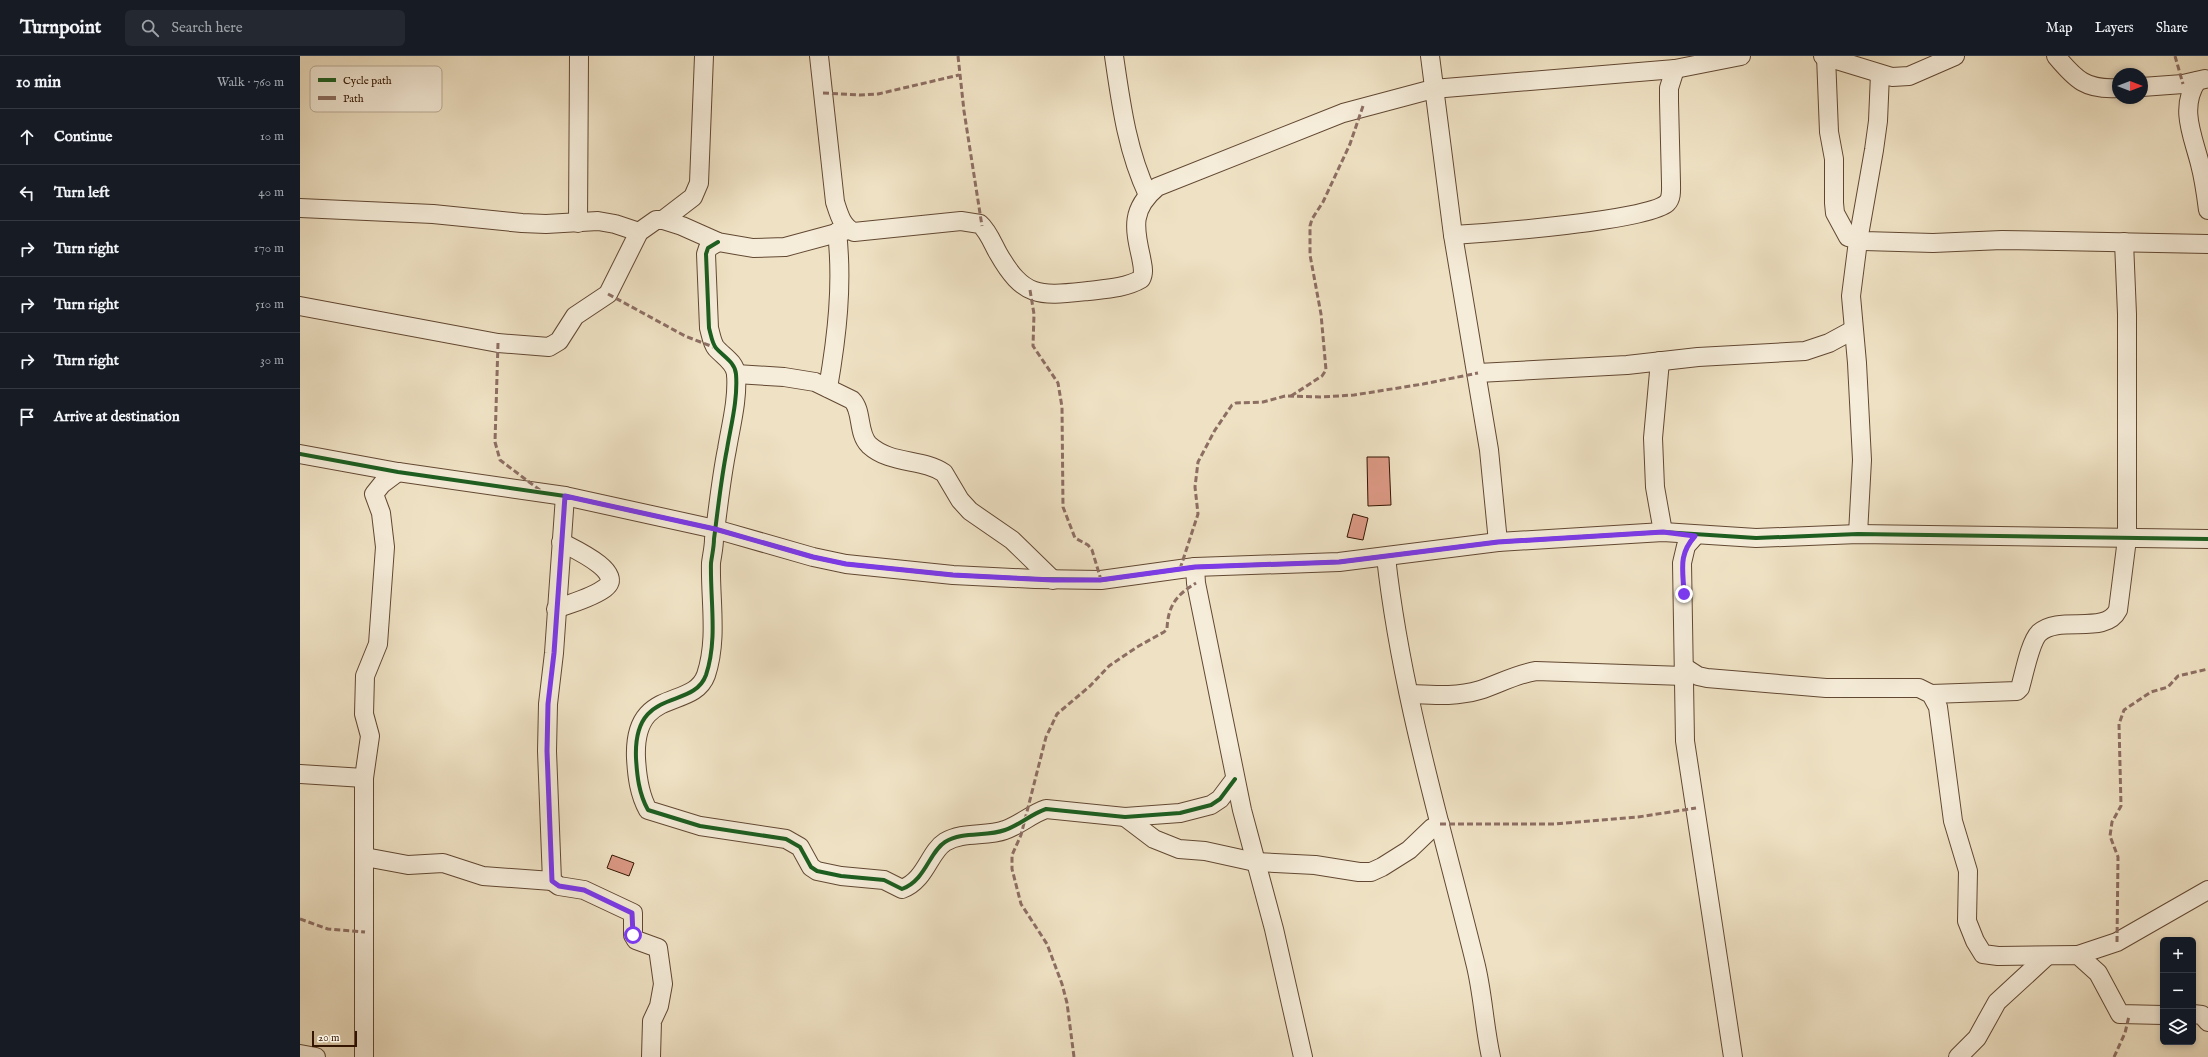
<!DOCTYPE html>
<meta charset="utf-8">
<style>
:root{--surface:#171b24;--page:#242831;--text:#f1f3f6;--muted:#9ea1a6;--line:#363941}
body{margin:0;font-family:"IM FELL English",serif;background:var(--page);color:var(--text)}
.controls{position:absolute;right:12px;bottom:12px;display:grid;overflow:hidden;border-radius:6px;box-shadow:0 2px 6px #0003}
.controls button{width:36px;height:36px;display:grid;place-items:center;padding:0;border:0;border-bottom:1px solid var(--line);background:var(--surface);color:var(--text);font:20px sans-serif}
.compass{position:absolute;left:1812px;top:12px;width:36px;height:36px;border-radius:50%;background:var(--surface);box-shadow:0 2px 6px #0003;rotate:90deg}
.scale{position:absolute;left:12px;bottom:10px;width:45px;box-sizing:border-box;padding-left:4px;border:2px solid #331501;border-top:0;font-size:11px;line-height:14px;white-space:nowrap;color:#331501;-webkit-text-stroke:3px #f5ecd9;paint-order:stroke}
.stop{position:absolute;width:12px;height:12px;margin:-9px;border:3px solid #7c3aed;border-radius:50%;background:#fff}
.stop.end{background:#7c3aed;border-color:#fff;box-shadow:0 1px 4px #0008}
.list{margin:0;padding:0;list-style:none}
h2{display:flex;justify-content:space-between;align-items:center;height:52px;margin:0;padding:0 16px;font-size:17px}
h2 small{font-size:13px;font-weight:400;color:var(--muted)}
.list li{display:grid;grid-template-columns:26px 1fr auto;gap:12px;align-items:center;box-sizing:border-box;height:56px;padding:0 16px;border-top:1px solid var(--line)}
.list b{display:block;font-size:15px;white-space:nowrap}
.list em{font-size:13px;font-style:normal;color:var(--muted)}
.icon{flex:none;width:22px;height:22px;fill:none;stroke:currentColor;stroke-width:2;stroke-linecap:round;stroke-linejoin:round}
.map{position:relative;flex:none;width:1908px;height:1001px;overflow:hidden}
header{display:flex;align-items:center;gap:24px;box-sizing:border-box;height:56px;padding:0 20px;background:var(--surface);border-bottom:1px solid var(--line)}
header strong{font-size:19px}
nav{display:flex;gap:22px;margin-inline-start:auto;font-size:14px}
.search{width:280px;height:36px;background:var(--page);display:flex;align-items:center;gap:10px;box-sizing:border-box;padding:0 14px;border-radius:6px;color:var(--muted);font-size:15px}
main{display:flex}
aside{flex:1;background:var(--surface)}
.map>svg:first-child{display:block}
</style>
<header>
<strong>Turnpoint</strong>
<div class="search"><svg class="icon" aria-label="search" viewBox="0 0 24 24"><circle cx="10" cy="10" r="6"/><path d="M15 15l6 6"/></svg>Search here</div>
<nav><a>Map</a><a>Layers</a><a>Share</a></nav>
</header>
<main>
<aside>
<h2>10 min<small>Walk · 760 m</small></h2>
<ul class="list">
<li><svg class="icon" aria-label="ahead" viewBox="0 0 24 24"><path d="M12 20V5M6 11l6-6 6 6"/></svg><div><b>Continue</b></div><em>10 m</em></li>
<li><svg class="icon" aria-label="left" viewBox="0 0 24 24"><path d="M17 20v-9H6M10 6l-5 5 5 5"/></svg><div><b>Turn left</b></div><em>40 m</em></li>
<li><svg class="icon" aria-label="right" viewBox="0 0 24 24"><path d="M7 20v-9h11M14 6l5 5-5 5"/></svg><div><b>Turn right</b></div><em>170 m</em></li>
<li><svg class="icon" aria-label="right" viewBox="0 0 24 24"><path d="M7 20v-9h11M14 6l5 5-5 5"/></svg><div><b>Turn right</b></div><em>510 m</em></li>
<li><svg class="icon" aria-label="right" viewBox="0 0 24 24"><path d="M7 20v-9h11M14 6l5 5-5 5"/></svg><div><b>Turn right</b></div><em>30 m</em></li>
<li><svg class="icon" aria-label="arrive" viewBox="0 0 24 24"><path d="M6 21V4h12l-3 4 3 4H6"/></svg><div><b>Arrive at destination</b></div></li>
</ul>
</aside>
<div class="map">
<svg width="1908" height="1001" viewBox="0 0 1908 1001">
<rect width="100%" height="100%" fill="#efe2c4"/>
<filter id="stains"><feTurbulence type="fractalNoise" baseFrequency=".005" numOctaves="4"/><feColorMatrix values="0 0 0 0 .2 0 0 0 0 .09 0 0 0 0 .02 0 0 0 .5 -.17"/></filter>
<radialGradient id="worn" r=".72"><stop offset=".6" stop-color="#630" stop-opacity="0"/><stop offset="1" stop-color="#630" stop-opacity=".3"/></radialGradient>
<!-- building -->
<g fill="#dc9985" stroke="#331501">
<path d="M 1067,401 L 1089,401 L 1091,449 L 1068,450 Z"/>
<path d="M 1053,458 L 1068,462 L 1063,484 L 1047,481 Z"/>
<path d="M 312,799 L 334,807 L 329,820 L 307,812 Z"/>
</g>
<g fill="none" stroke-linecap="round" stroke-linejoin="round">
<!-- minor casing -->
<g stroke="#624832" stroke-width="20">
<g id="minor">
<path d="M 519,0 L 535,146 C 539,158 542,171 554,176 L 661,165 L 680,168 C 688,175 693,188 698,197 C 724,243 740,240 788,235 C 805,233 826,232 841,223 C 845,216 842,208 841,201 C 834,171 831,153 857,131 L 1043,57 L 1133,33 L 1375,13 L 1441,0"/>
<path d="M 814,0 C 821,48 827,95 848,139"/>
<path d="M 1130,0 L 1153,179 L 1189,394 L 1198,486"/>
<path d="M 1523,0 L 1592,21 L 1609,20 L 1655,0"/>
<path d="M 1526,0 L 1529,76 L 1534,103 L 1534,147 L 1535,157 L 1548,181 L 1564,185 L 1633,187 L 1702,184 L 1908,188"/>
<path d="M 1756,0 C 1776,24 1786,34 1818,32"/>
<path d="M 1897,25 C 1879,52 1893,80 1900,108 C 1904,123 1906,138 1908,154"/>
<path d="M 1842,31 L 1883,28 L 1905,23"/>
<path d="M 0,152 L 133,158 L 222,167 L 246,168 L 298,165 L 315,168 L 339,176"/>
<path d="M 363,164 L 393,141 L 399,127 L 404,0"/>
<path d="M 278,167 L 279,0"/>
<path d="M 1153,179 C 1187,177 1348,165 1367,147 C 1372,142 1371,134 1371,127 L 1369,45 L 1369,32 L 1375,13"/>
<path d="M 418,186 L 408,192 L 406,198 L 409,272 C 411,279 412,287 416,292 C 423,300 435,306 436,318 C 438,343 431,369 427,393 C 421,423 418,453 414,483 C 414,491 412,499 411,507 C 410,544 418,583 406,619 C 393,655 333,629 336,702 C 337,720 339,738 348,754 L 400,770 L 486,783 L 500,791 L 511,811 L 517,815 L 541,820 L 584,824 L 602,833 C 626,824 629,796 645,786 C 663,775 686,781 705,774 C 720,769 731,758 746,753 L 825,761 L 880,757 L 911,749 L 920,743 L 935,723"/>
<path d="M 0,250 L 198,287 L 249,291 L 259,285 L 275,260 L 308,238 L 339,176 L 356,164 L 363,164 L 382,170 L 418,186 L 453,192 L 485,191 L 548,174"/>
<path d="M 1360,305 L 1353,382 L 1355,431 L 1363,476"/>
<path d="M 1178,317 L 1327,309 L 1398,301 L 1505,295 L 1529,287 L 1553,274"/>
<path d="M 436,318 L 484,321 L 515,326 L 552,344 C 563,355 557,377 569,389 C 591,409 622,402 644,417 L 660,444 L 670,455 L 712,484 L 753,524"/>
<path d="M 528,332 C 537,280 543,228 537,176"/>
<path d="M 0,398 L 98,416 L 265,440 L 415,473 L 513,501 L 546,508 L 653,519 L 735,523 L 801,524 L 895,511 L 1039,506 L 1198,486 L 1363,476 L 1456,482 L 1558,478 L 1908,483"/>
<path d="M 265,440 L 254,597 L 248,648 L 247,695 L 252,825 L 259,830 L 284,834 L 333,857 L 333,879 L 336,884 L 358,892 L 363,928 L 359,950 L 352,965 L 351,1001"/>
<path d="M 1558,478 L 1562,404 L 1557,307 L 1551,240 L 1558,185 L 1574,94 L 1578,65 L 1580,18"/>
<path d="M 1395,480 L 1386,490 L 1382,507 L 1385,685 L 1433,1001"/>
<path d="M 1086,501 C 1101,638 1142,772 1175,906 C 1183,937 1184,970 1191,1001"/>
<path d="M 895,511 L 896,527 L 942,754 L 974,873 L 1003,1001"/>
<path d="M 256,553 C 271,547 292,542 305,532 C 326,516 272,492 261,486"/>
<path d="M 1384,611 L 1398,620 L 1407,622 L 1526,632 L 1619,632 L 1631,638 L 1638,651 L 1653,765 L 1668,815 L 1667,865 L 1675,885 L 1683,898 L 1698,900 L 1778,899 L 1798,917 L 1820,958 L 1863,959"/>
<path d="M 1110,638 C 1133,639 1157,641 1180,634 C 1199,628 1216,618 1236,615 L 1384,620"/>
<path d="M 1631,638 L 1717,635 L 1720,632 C 1724,619 1730,586 1739,577 C 1760,558 1805,580 1818,554 L 1827,483 L 1827,258 L 1824,186"/>
<path d="M 0,718 L 64,722"/>
<path d="M 825,761 L 854,783 L 879,793 L 905,795 L 955,806 L 1015,809 L 1059,816 L 1071,816 L 1082,811 L 1109,794 L 1132,772 L 1140,768"/>
<path d="M 65,801 L 108,809 L 143,807 L 183,820 L 252,825"/>
<path d="M 1778,899 L 1817,886 L 1908,834"/>
<path d="M 1893,958 L 1902,959 L 1908,966"/>
<path d="M 0,998 L 16,1001"/>
<path d="M 64,1001 L 64,722 L 70,680 L 64,658 L 65,620 L 78,588 L 85,491 L 81,457 L 74,438 L 82,428 L 98,416"/>
<path d="M 1658,1001 L 1677,982 L 1697,946 L 1747,900"/>
</g>
</g>
<!-- minor -->
<use href="#minor" stroke="#f5ecd9" stroke-width="18"/>
<!-- quiet -->
<g stroke="#8d6e63" stroke-width="3" stroke-dasharray="6 3" stroke-linecap="butt">
<path d="M 658,0 L 664,55 L 682,170"/>
<path d="M 1875,0 L 1883,28"/>
<path d="M 523,37 L 560,39 L 578,38 L 659,19"/>
<path d="M 730,234 L 734,258 L 733,290 L 758,327 L 762,351 L 763,451 L 775,482 L 788,489 L 792,494 L 801,524"/>
<path d="M 308,238 L 385,280 L 416,292"/>
<path d="M 198,287 L 195,386 L 200,404 L 241,435"/>
<path d="M 991,340 L 1022,320 L 1026,314 L 1021,258 L 1010,199 L 1010,170 L 1012,163 L 1023,146 L 1050,88 L 1063,50"/>
<path d="M 880,513 L 898,458 L 895,431 L 898,406 L 915,374 L 932,349 L 936,347 L 963,346 L 985,340 L 1020,341 L 1054,339 L 1123,328 L 1178,317"/>
<path d="M 1140,768 L 1254,768 L 1338,761 L 1396,752"/>
<path d="M 0,863 L 28,873 L 65,876"/>
<path d="M 1817,886 L 1818,801 L 1810,780 L 1812,766 L 1821,750 L 1819,668 L 1824,654 L 1851,636 L 1868,631 L 1878,620 L 1908,613"/>
<path d="M 774,1001 L 767,947 L 762,928 L 747,888 L 721,848 L 712,813 L 712,799 L 721,779 L 746,681 L 757,658 L 790,630 L 809,610 L 837,591 L 864,576 L 867,573 C 868,550 876,539 896,527"/>
<path d="M 1814,1001 L 1825,977 L 1829,960"/>
</g>
<!-- cycleway casing -->
<g stroke="#f5ecd9" stroke-width="6">
<g id="cycleway">
<path d="M 418,186 L 408,192 L 406,198 L 409,272 C 411,279 412,287 416,292 C 423,300 435,306 436,318 C 438,343 431,369 427,393 C 421,423 418,453 414,483 C 414,491 412,499 411,507 C 410,544 418,583 406,619 C 393,655 333,629 336,702 C 337,720 339,738 348,754 L 400,770 L 486,783 L 500,791 L 511,811 L 517,815 L 541,820 L 584,824 L 602,833 C 626,824 629,796 645,786 C 663,775 686,781 705,774 C 720,769 731,758 746,753 L 825,761 L 880,757 L 911,749 L 920,743 L 935,723"/>
<path d="M 0,398 L 98,416 L 265,440 L 415,473 L 513,501 L 546,508 L 653,519 L 735,523 L 801,524 L 895,511 L 1039,506 L 1198,486 L 1363,476 L 1456,482 L 1558,478 L 1908,483"/>
</g>
</g>
<!-- cycleway -->
<use href="#cycleway" stroke="#1b5e20" stroke-width="4"/>
</g>
<g fill="none" stroke-linecap="round" stroke-linejoin="round">
<!-- route -->
<path stroke="#7c3aed" stroke-width="5" d="M 333,879 L 332,857 L 284,834 L 259,830 L 252,825 L 247,695 L 248,648 L 254,597 L 265,440 L 415,473 L 513,501 L 546,508 L 653,519 L 753,524 L 800,524 L 895,511 L 1039,506 L 1198,486 L 1363,476 L 1395,480 C 1378,499 1383,513 1384,538"/>
</g>
<!-- legend -->
<rect x="10" y="10" width="132" height="46" rx="6" fill="#f5ecd9" stroke="#bbac98" stroke-width="1"/>
<rect x="18" y="22" width="18" height="4" fill="#1b5e20"/>
<rect x="18" y="40" width="18" height="4" fill="#8d6e63"/>
<g font-size="11" fill="#331501">
<text x="43" y="28">Cycle path</text>
<text x="43" y="46">Path</text>
</g>
<rect width="100%" height="100%" filter="url(#stains)"/>
<rect width="100%" height="100%" fill="url(#worn)"/>
</svg>
<div class="controls">
<button>+</button>
<button>−</button>
<button><svg class="icon" aria-label="layers" viewBox="0 0 24 24"><path d="M12 4l9 5-9 5-9-5zM3 14l9 5 9-5"/></svg></button>
</div>
<svg class="compass" viewBox="-18 -18 36 36"><path d="M0-13l5 13h-10z" fill="#e53935"/><path d="M0 13l5-13h-10z" fill="#9ea1a6"/></svg>
<div class="scale">20 m</div>
<div class="stop" style="left:333px;top:879px"></div>
<div class="stop end" style="left:1384px;top:538px"></div>
</div>
</main>
